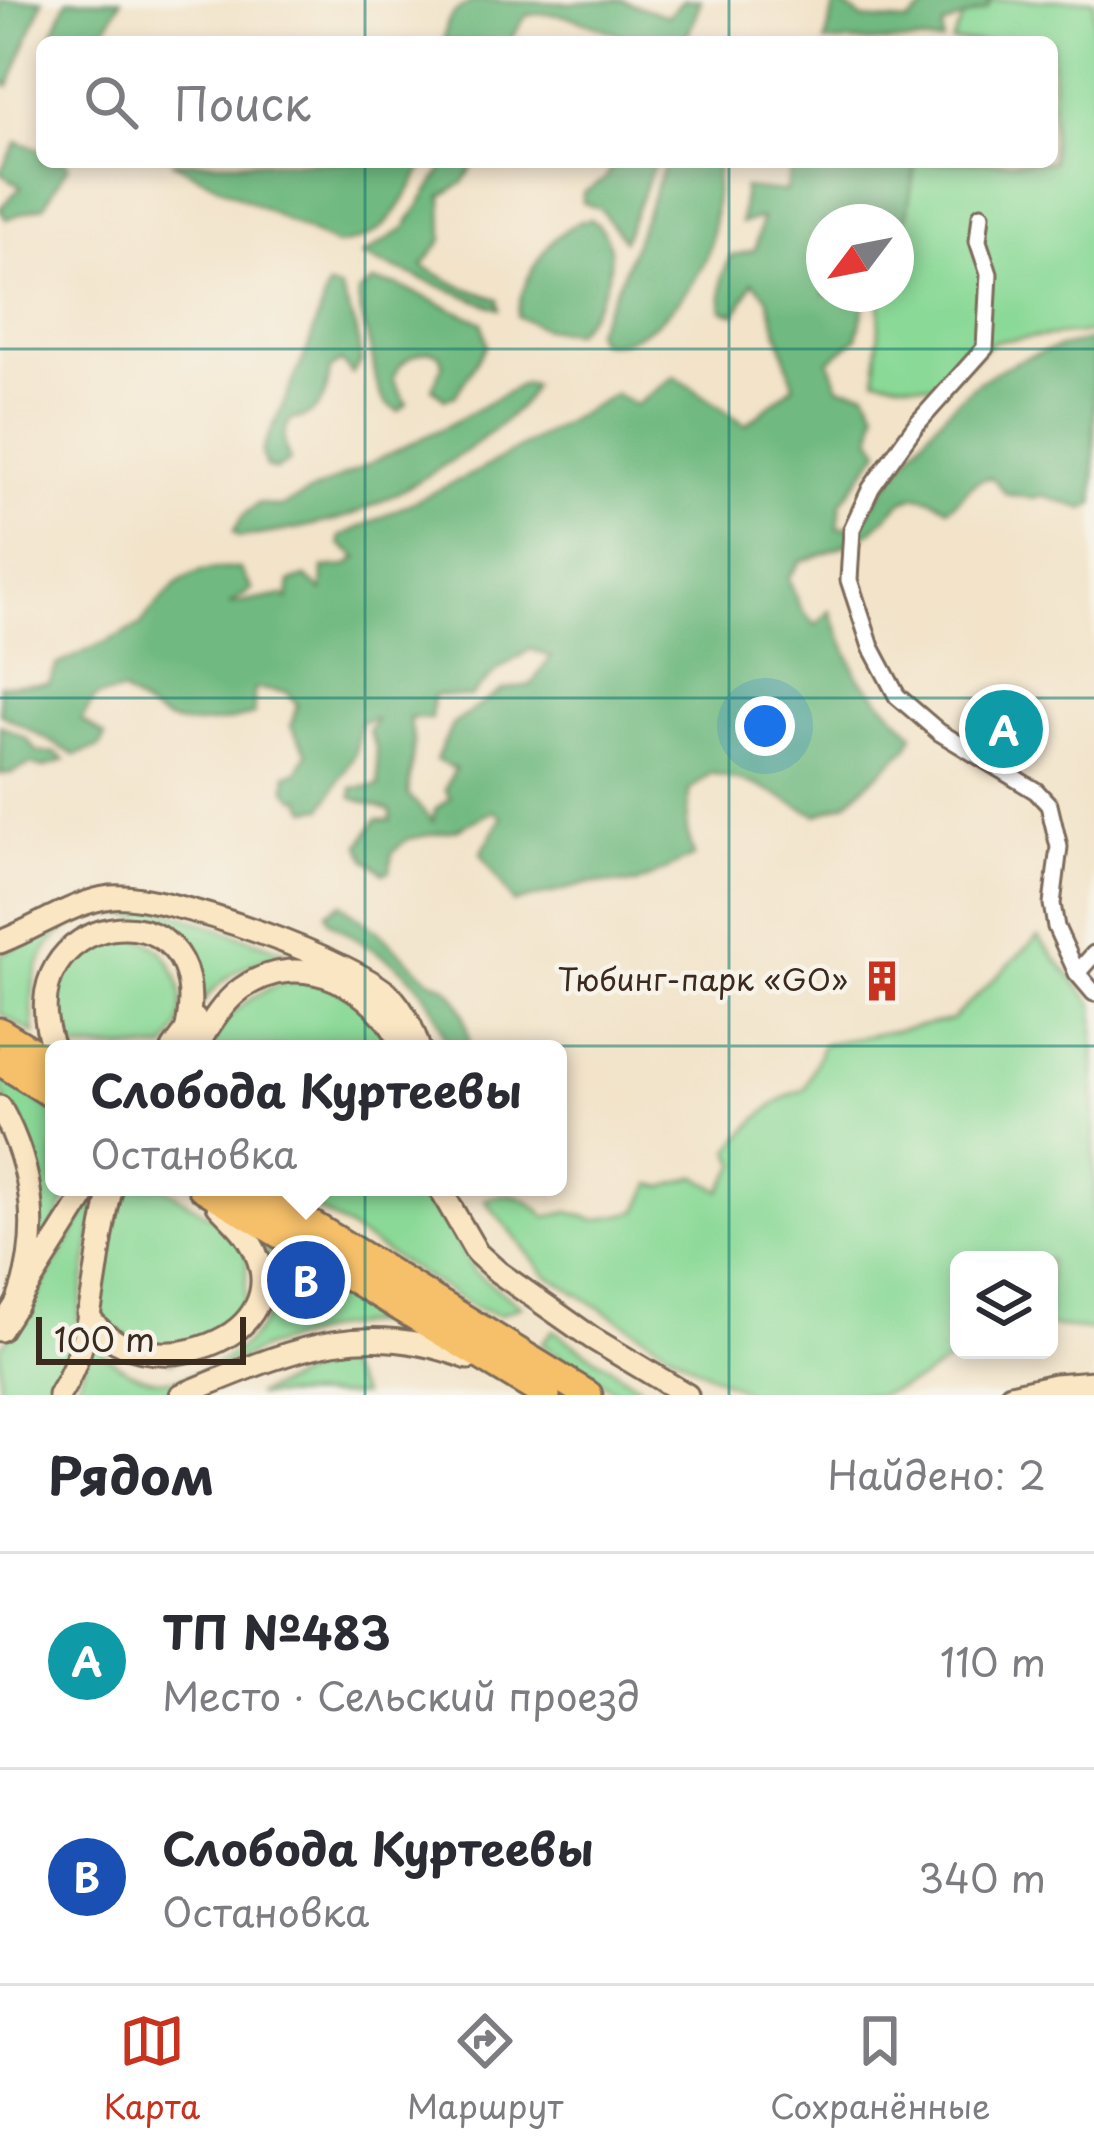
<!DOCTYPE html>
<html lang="ru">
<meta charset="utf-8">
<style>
:root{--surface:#fff;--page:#f7f7f7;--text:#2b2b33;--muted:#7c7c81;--line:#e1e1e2;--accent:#c8321e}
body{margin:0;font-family:"Playpen Sans",sans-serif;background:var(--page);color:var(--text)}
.controls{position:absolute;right:36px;bottom:36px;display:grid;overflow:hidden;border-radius:18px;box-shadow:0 6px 18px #0003}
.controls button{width:108px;height:108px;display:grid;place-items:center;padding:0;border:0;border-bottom:3px solid var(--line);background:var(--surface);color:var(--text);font:60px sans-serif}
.compass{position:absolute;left:806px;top:204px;width:108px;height:108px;border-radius:50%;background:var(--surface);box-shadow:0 6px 18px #0003;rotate:238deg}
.scale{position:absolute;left:36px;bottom:30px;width:210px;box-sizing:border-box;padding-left:12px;border:6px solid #3b2a1e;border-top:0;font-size:33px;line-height:42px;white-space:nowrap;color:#3b2a1e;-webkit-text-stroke:9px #f7f3e8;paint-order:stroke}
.you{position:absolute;left:765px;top:726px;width:42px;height:42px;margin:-30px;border:9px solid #fff;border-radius:50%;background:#1a73e8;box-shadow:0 0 0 18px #1a73e833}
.badge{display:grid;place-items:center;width:78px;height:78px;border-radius:50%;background:var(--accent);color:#fff;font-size:39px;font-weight:700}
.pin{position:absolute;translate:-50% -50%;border:6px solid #fff;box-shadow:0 3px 12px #0006}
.popup{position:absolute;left:45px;top:1040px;width:522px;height:156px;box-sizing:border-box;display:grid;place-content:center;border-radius:18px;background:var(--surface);filter:drop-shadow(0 3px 9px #0005);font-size:39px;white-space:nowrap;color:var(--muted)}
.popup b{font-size:45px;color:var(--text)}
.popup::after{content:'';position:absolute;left:50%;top:100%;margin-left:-24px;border:24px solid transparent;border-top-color:var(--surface)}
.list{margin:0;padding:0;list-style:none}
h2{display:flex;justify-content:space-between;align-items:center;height:156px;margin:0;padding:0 48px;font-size:51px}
h2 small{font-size:39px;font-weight:400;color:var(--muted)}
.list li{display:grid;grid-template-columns:78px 1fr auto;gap:36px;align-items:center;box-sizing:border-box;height:216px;padding:0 48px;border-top:3px solid var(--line)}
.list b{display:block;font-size:45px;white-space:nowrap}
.list p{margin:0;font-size:39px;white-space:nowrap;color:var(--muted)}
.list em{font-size:39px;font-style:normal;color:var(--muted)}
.icon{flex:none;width:66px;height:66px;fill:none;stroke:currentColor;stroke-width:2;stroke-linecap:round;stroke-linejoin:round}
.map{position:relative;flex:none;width:1094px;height:1395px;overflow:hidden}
.search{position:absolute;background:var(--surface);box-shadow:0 6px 18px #0003;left:36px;right:36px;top:36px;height:132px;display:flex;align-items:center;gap:30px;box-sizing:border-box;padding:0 42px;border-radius:18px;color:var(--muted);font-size:45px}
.sheet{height:588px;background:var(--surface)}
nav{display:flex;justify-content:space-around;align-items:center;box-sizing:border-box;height:168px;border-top:3px solid var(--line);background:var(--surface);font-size:33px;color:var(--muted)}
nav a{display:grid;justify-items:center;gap:6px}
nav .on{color:var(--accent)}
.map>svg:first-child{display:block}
</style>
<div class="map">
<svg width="1094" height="1395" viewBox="0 0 1094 1395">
<rect width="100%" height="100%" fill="#f7f3e8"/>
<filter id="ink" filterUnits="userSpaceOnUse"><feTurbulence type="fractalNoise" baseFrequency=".00833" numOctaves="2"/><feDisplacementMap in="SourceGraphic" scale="24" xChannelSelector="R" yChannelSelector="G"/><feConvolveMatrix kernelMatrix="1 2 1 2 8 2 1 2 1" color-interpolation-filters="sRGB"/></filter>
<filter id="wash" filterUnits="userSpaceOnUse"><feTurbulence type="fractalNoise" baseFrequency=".004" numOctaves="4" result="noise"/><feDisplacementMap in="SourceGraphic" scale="48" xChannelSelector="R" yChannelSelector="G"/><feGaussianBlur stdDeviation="2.7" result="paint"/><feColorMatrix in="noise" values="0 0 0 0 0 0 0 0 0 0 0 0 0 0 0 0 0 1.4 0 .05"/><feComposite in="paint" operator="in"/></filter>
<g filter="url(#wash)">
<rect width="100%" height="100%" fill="#f2e3c9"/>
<!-- green -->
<g fill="#8ad997" stroke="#62825a" stroke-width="3">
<path d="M 979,0 L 1094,0 L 1094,332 L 994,341 L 942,387 L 876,378 L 881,294 L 896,294 L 898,162 L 1052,162 L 1052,42 L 952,42 L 967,9 Z"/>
<path d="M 145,903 L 289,953 C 252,959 225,973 202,1003 C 206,915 79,879 40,961 C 30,983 32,1011 34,1034 L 0,1013 L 0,955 L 89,910 Z"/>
<path d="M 95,937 C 107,937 122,935 134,937 C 172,944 188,990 180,1024 C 178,1032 170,1041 165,1049 L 70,1049 L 55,1034 L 49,991 Z"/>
<path d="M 1038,937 L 1094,1005 L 1094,1330 L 1049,1326 L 1049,1260 L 959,1260 L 959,1350 L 968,1350 L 917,1381 L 879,1395 L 751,1395 L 694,1366 L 545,1274 L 485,1200 C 512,1190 526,1197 546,1217 L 569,1212 L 596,1220 L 638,1211 L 651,1184 L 665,1187 L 697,1176 L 720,1191 L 737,1165 L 730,1150 C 753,1123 771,1100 805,1089 L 823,1044 L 951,1020 Z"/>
<path d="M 288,981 C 350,984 362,1001 396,1049 L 204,1049 C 226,1015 249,994 288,981 Z"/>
<path d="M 0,1075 L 54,1112 L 54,1187 L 72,1187 L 38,1259 C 37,1228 40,1193 33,1163 C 26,1132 0,1106 0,1075 Z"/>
<path d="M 100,1187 L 104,1187 C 81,1246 86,1350 48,1395 L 0,1395 L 0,1348 L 30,1307 Z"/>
<path d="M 121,1187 L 163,1187 L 228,1228 L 247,1252 L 245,1303 L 236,1328 L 171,1362 L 97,1318 Z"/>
<path d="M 354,1187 L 428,1187 L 474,1272 L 521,1306 L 499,1315 L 475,1308 L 295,1195 L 337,1195 Z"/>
<path d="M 258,1246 L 293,1266 L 286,1279 L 315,1299 L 333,1284 L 417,1333 L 375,1323 L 336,1327 L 266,1347 L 161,1395 L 74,1395 L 92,1342 C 111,1362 135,1379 164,1380 C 201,1381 267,1340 271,1301 C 273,1283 263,1263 258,1246 Z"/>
<path d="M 553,1330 L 652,1395 L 622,1395 L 541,1344 Z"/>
<path d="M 339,1359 L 362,1395 L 256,1395 Z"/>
</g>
<!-- forest -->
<g fill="#6fb980" stroke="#55724f" stroke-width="3" fill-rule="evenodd">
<path d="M 0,0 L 43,0 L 9,86 L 0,79 Z"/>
<path d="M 67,0 L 121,0 L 98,42 L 49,42 Z"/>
<path d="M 475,0 L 568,3 L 620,0 L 668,16 L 683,0 L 701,0 L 685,42 C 670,42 652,45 637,41 C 601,31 564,6 526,16 L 509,42 L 443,42 C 449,14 448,15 475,0 Z"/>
<path d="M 836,0 L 863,19 L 908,22 L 930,5 L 930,0 L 992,0 L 986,9 L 943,26 L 943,42 L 825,42 Z"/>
<path d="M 17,142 L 42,150 L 42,162 L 66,162 L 68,166 L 44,206 L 6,219 L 0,208 L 21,187 L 0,172 Z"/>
<path d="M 171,162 L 427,162 C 399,203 392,239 336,245 Z"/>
<path d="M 447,162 L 476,162 L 463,183 L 442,196 L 443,239 L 422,266 L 460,286 L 498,299 L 499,309 L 362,256 L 405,228 Z"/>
<path d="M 615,162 L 655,162 L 624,240 L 601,210 L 583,202 L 583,193 L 605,179 Z"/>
<path d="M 666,162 L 718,162 C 715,189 716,219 710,246 C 701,285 641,355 598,341 L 594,331 L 622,276 Z"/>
<path d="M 793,162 L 906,162 L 915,167 L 907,214 L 896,246 L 896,222 L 824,222 L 824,294 L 867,294 L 857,338 L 829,361 L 839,387 L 866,391 L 876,411 L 872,438 L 880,450 L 841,503 L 838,528 L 858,526 C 886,485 945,402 987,377 C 1019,357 1057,346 1094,340 L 1094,503 L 1083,509 C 1069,503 1058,503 1044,495 L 1034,498 L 1006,494 L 993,478 C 969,477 966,498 948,508 C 904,480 901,508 870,532 C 860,539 813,559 801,561 L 788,578 L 802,610 L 816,625 L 830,611 L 858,677 L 913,734 L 908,747 L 846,803 L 817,815 L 756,785 L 711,773 L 689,791 L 687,832 L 694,856 L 636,884 L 590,883 L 514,903 L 481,853 L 502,817 L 494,811 L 456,830 L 407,839 L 392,853 L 390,871 L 384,873 L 366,859 L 360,845 L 376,820 L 391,820 L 391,811 L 352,798 L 352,788 L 379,786 L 376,747 L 369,731 L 376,719 L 360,723 L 355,754 L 323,808 L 307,810 L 301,798 L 295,799 L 286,789 L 287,774 L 297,772 L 307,753 L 291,726 L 297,704 L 286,692 L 254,689 L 254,714 C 231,722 188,729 165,719 C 150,712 136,701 122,692 L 96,697 L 81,720 L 105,736 L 100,747 L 75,755 L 0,713 L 0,685 L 49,683 L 57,665 L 141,625 C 148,612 157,605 167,594 C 190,569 206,568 240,569 L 252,589 L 229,605 L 283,595 L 288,599 L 290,582 L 306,577 L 322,591 L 323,568 L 347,566 L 358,558 L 340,544 L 340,537 L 482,469 L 615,394 L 636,405 L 675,376 L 746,425 L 794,385 L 767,297 L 753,282 L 736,314 L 722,310 L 722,276 L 731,256 L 755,250 L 762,218 L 741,223 L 744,188 L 785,192 ZM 531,649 L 551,657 L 531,685 L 502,690 L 452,725 L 436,760 L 455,769 L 445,789 L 450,798 L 435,810 L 433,821 L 408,795 L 414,742 L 409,718 L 431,719 L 433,695 L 470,697 L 496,671 Z"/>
<path d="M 590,219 C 632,246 601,307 573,333 L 544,329 L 517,316 C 522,279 551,226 590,219 Z"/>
<path d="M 373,282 L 397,285 L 482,322 L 487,345 L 455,396 L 445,399 L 432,388 L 443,365 L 440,355 L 431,351 C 413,353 399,362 393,379 L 407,404 L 399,411 C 373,402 377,374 371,352 C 367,332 359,313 358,293 Z"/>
<path d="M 328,287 L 340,289 L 356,328 L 361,362 L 352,374 L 341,361 L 330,369 C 327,396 321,415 291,420 C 281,434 283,445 290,461 L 276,470 L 266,467 L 262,452 L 308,348 Z"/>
<path d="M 522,384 L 533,385 C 521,426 381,508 339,519 C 307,527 272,534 239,537 L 233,532 L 243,516 L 259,503 L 280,507 L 453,423 Z"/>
<path d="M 0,725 L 27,739 L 38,752 L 56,753 L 65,760 L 43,768 L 31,764 L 12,773 L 0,774 Z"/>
<path d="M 342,903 C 353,916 368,922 380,933 C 396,949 412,964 429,979 C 434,983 441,983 446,987 C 464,1001 467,1028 470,1049 L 448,1049 C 425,967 392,965 329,921 L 326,913 Z"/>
</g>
</g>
<g filter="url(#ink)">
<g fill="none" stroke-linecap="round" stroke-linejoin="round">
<!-- street casing -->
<g stroke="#7b6b5a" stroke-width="21">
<g id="street">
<path d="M 981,215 L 978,241 L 989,274 L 985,348 L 915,426 L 871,488 L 852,529 L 849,580 L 871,647 L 897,696 L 939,732 L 1036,791 L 1049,805 L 1059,847 L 1052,904 L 1056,927 L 1077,973 L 1094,993"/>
<path d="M 1077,973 L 1094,954"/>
</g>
</g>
<!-- secondary casing -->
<g stroke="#7b6b5a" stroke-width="27">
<g id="secondary">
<path d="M 0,942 C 37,928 71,902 111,897 C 160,891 362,962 394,1000 C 406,1014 414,1032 419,1049"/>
<path d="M 173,1049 L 195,1019"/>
<path d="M 195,1049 C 208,1028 221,1004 241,989 C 302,945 377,988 404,1049"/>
<path d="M 54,1050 C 0,910 217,875 187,1027"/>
<path d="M 0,1107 C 35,1170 42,1239 16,1306"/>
<path d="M 277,1187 L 323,1187"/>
<path d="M 439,1187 L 477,1253 L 498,1272 L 592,1338 L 687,1395"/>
<path d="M 88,1314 C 134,1395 311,1340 249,1240 C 241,1227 228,1216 218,1205"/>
<path d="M 0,1330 L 90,1187"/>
<path d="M 59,1395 C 98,1336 93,1253 112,1187"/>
<path d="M 181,1395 C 283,1354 359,1315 468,1358"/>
<path d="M 1011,1395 L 1055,1385 L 1094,1382"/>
</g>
</g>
<!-- highway casing -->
<g stroke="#7b6b5a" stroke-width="33">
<g id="highway">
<path d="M 0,1032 L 54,1065"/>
<path d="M 0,1061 L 54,1095"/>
<path d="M 202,1187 L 546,1395"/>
<path d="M 250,1187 L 588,1395"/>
</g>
</g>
<!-- street -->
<use href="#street" stroke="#fff" stroke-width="15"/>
<!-- secondary -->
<use href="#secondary" stroke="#fbe6c4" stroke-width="21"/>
<!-- highway -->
<use href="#highway" stroke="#f6c06b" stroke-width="27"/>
</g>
</g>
<!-- grid -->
<path fill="none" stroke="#0f766e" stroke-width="3" stroke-opacity="0.55" d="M 365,0 L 365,42M 729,0 L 729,42M 365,162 L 365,1395M 729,162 L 729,1395M 0,349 L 1094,349M 0,698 L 1094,698M 0,1046 L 1094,1046"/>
<!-- icons -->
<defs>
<g id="building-bare" transform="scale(3.24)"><path d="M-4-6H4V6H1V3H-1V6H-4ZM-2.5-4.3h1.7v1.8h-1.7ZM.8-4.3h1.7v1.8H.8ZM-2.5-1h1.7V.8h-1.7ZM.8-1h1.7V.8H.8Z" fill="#c8321e" stroke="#f7f3e8" stroke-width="2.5" paint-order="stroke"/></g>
</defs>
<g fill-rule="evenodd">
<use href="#building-bare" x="882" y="981"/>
</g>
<g text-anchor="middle" stroke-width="9" stroke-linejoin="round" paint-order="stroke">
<!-- poi labels -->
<g font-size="30" fill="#3b2a1e" stroke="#f7f3e8" text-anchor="end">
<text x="848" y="991">Тюбинг-парк «GO»</text>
</g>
</g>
</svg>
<div class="controls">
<button><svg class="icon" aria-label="layers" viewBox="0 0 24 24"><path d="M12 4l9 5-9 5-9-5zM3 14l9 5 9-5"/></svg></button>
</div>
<svg class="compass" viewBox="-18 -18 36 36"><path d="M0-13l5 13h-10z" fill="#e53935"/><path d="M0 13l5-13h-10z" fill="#7c7c81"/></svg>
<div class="scale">100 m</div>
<div class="you"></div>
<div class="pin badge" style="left:1004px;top:729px;background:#0f9aa8">A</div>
<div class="pin badge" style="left:306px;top:1280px;background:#1a4fb4">B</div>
<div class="popup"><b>Слобода Куртеевы</b>Остановка</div>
<div class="search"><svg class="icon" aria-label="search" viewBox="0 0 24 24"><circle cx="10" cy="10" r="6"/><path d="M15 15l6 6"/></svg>Поиск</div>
</div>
<section class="sheet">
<h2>Рядом<small>Найдено: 2</small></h2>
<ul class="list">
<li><span class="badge" style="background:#0f9aa8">A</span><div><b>ТП №483</b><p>Место · Сельский проезд</p></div><em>110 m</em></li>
<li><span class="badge" style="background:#1a4fb4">B</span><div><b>Слобода Куртеевы</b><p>Остановка</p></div><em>340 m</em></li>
</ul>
</section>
<nav>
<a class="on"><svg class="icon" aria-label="map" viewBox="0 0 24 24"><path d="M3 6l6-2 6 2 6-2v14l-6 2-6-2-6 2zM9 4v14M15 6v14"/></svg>Карта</a>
<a><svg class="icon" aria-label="directions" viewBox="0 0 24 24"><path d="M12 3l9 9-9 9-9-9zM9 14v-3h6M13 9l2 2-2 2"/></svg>Маршрут</a>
<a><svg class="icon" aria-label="saved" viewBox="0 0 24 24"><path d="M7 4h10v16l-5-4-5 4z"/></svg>Сохранённые</a>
</nav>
